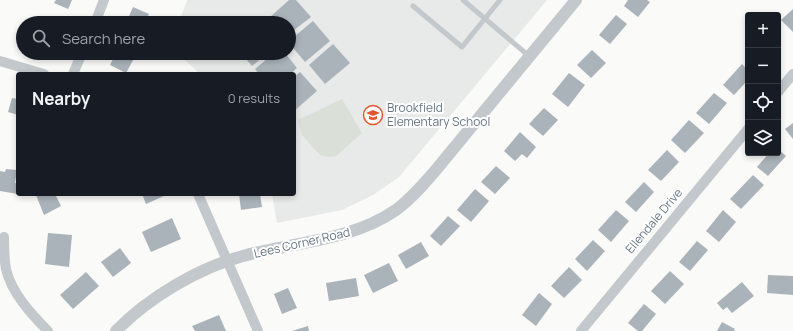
<!DOCTYPE html>
<meta charset="utf-8">
<style>
:root{--surface:#171b24;--page:#20242c;--text:#f1f3f6;--muted:#9ea1a6;--line:#363941}
body{margin:0;font-family:Manrope,sans-serif;background:var(--page);color:var(--text)}
.controls{position:absolute;right:12px;top:12px;display:grid;overflow:hidden;border-radius:4px;box-shadow:0 2px 6px #0003}
.controls button{width:36px;height:36px;display:grid;place-items:center;padding:0;border:0;border-bottom:1px solid var(--line);background:var(--surface);color:var(--text);font:20px sans-serif}
.list{margin:0;padding:0;list-style:none}
h2{display:flex;justify-content:space-between;align-items:center;height:52px;margin:0;padding:0 16px;font-size:17px}
h2 small{font-size:13px;font-weight:400;color:var(--muted)}
.icon{flex:none;width:22px;height:22px;fill:none;stroke:currentColor;stroke-width:2;stroke-linecap:round;stroke-linejoin:round}
.map{position:relative;flex:none;width:793px;height:331px;overflow:hidden}
.search{position:absolute;background:var(--surface);box-shadow:0 2px 6px #0003;left:16px;top:16px;width:280px;height:44px;display:flex;align-items:center;gap:10px;box-sizing:border-box;padding:0 14px;border-radius:22px;color:var(--muted);font-size:15px}
.panel{position:absolute;background:var(--surface);box-shadow:0 2px 6px #0003;left:16px;top:72px;width:280px;height:124px;border-radius:4px}
.map>svg:first-child{display:block}
</style>
<div class="map">
<svg width="793" height="331" viewBox="0 0 793 331">
<rect width="100%" height="100%" fill="#fafaf8"/>
<!-- built -->
<path fill="#e8e9e9" d="M 187,0 L 547,0 L 399,177 L 373,195 L 342,210 L 277,223 L 272,194 L 294,194 L 294,74 L 200,74 L 177,53 L 289,53 L 289,23 L 179,23 Z"/>
<!-- green -->
<path fill="#dadfd7" d="M 342,99 L 362,133 L 336,156 L 328,157 L 320,155 L 302,135 L 298,120 Z"/>
<!-- building -->
<g fill="#aab3b9">
<path d="M 56,0 L 72,0 L 68,9 L 54,3 Z"/>
<path d="M 289,0 L 296,0 L 311,17 L 289,34 L 289,23 L 273,23 L 269,18 Z"/>
<path d="M 628,0 L 647,0 L 650,2 L 638,17 L 624,6 Z"/>
<path d="M 133,7 L 149,14 L 145,23 L 126,23 Z"/>
<path d="M 793,9 L 793,32 L 781,20 Z"/>
<path d="M 616,15 L 627,24 L 610,44 L 599,35 Z"/>
<path d="M 313,21 L 330,41 L 305,62 L 289,43 L 289,41 Z"/>
<path d="M 333,44 L 350,63 L 325,84 L 309,65 Z"/>
<path d="M 592,50 L 606,63 L 591,78 L 577,65 Z"/>
<path d="M 116,53 L 137,53 L 126,73 L 110,65 Z"/>
<path d="M 241,53 L 268,53 L 252,66 Z"/>
<path d="M 274,53 L 285,53 L 297,68 L 290,74 L 259,74 L 255,69 Z"/>
<path d="M 742,64 L 748,70 L 748,80 L 734,95 L 723,85 Z"/>
<path d="M 300,72 L 317,91 L 294,111 L 294,77 Z"/>
<path d="M 569,73 L 585,85 L 568,107 L 552,94 Z"/>
<path d="M 714,93 L 727,103 L 709,124 L 696,113 Z"/>
<path d="M 12,98 L 18,99 L 18,115 L 8,112 Z"/>
<path d="M 544,108 L 558,120 L 543,136 L 529,124 Z"/>
<path d="M 689,120 L 704,133 L 685,153 L 671,140 Z"/>
<path d="M 793,123 L 793,139 L 785,129 Z"/>
<path d="M 520,132 L 536,147 L 527,158 L 522,154 L 515,161 L 504,151 Z"/>
<path d="M 778,149 L 786,156 L 768,176 L 757,167 L 769,153 L 778,153 Z"/>
<path d="M 667,150 L 679,162 L 661,181 L 648,170 Z"/>
<path d="M 496,166 L 510,178 L 495,194 L 481,182 Z"/>
<path d="M 6,169 L 17,170 L 15,183 L 18,183 L 18,194 L 0,191 L 0,171 L 5,172 Z"/>
<path d="M 753,175 L 764,185 L 741,209 L 730,199 Z"/>
<path d="M 644,182 L 654,192 L 636,212 L 625,202 Z"/>
<path d="M 475,189 L 489,201 L 471,222 L 457,210 Z"/>
<path d="M 38,194 L 55,194 L 61,206 L 44,215 L 36,195 Z"/>
<path d="M 142,194 L 163,194 L 164,196 L 146,204 Z"/>
<path d="M 239,194 L 260,194 L 262,207 L 241,210 Z"/>
<path d="M 616,210 L 629,221 L 611,242 L 598,230 Z"/>
<path d="M 723,210 L 736,222 L 719,242 L 706,231 Z"/>
<path d="M 448,216 L 460,226 L 441,246 L 430,236 Z"/>
<path d="M 172,218 L 181,239 L 151,252 L 142,232 Z"/>
<path d="M 48,233 L 72,235 L 69,267 L 45,264 Z"/>
<path d="M 593,240 L 605,251 L 587,271 L 575,259 Z"/>
<path d="M 697,241 L 708,250 L 690,271 L 679,262 Z"/>
<path d="M 421,242 L 429,256 L 406,269 L 398,255 Z"/>
<path d="M 120,248 L 131,263 L 113,277 L 101,262 Z"/>
<path d="M 389,263 L 398,281 L 373,293 L 364,275 Z"/>
<path d="M 569,267 L 582,280 L 564,298 L 551,286 Z"/>
<path d="M 670,271 L 684,284 L 665,304 L 651,291 Z"/>
<path d="M 86,272 L 99,286 L 73,309 L 60,295 Z"/>
<path d="M 768,275 L 793,276 L 793,295 L 767,293 Z"/>
<path d="M 356,278 L 359,296 L 329,301 L 326,283 Z"/>
<path d="M 742,282 L 754,296 L 732,313 L 727,307 L 723,310 L 717,303 Z"/>
<path d="M 288,288 L 297,308 L 282,314 L 274,294 Z"/>
<path d="M 539,293 L 552,304 L 536,326 L 522,315 Z"/>
<path d="M 644,304 L 656,314 L 642,331 L 638,331 L 628,323 Z"/>
<path d="M 219,315 L 226,331 L 195,331 L 192,326 Z"/>
<path d="M 722,322 L 735,329 L 734,331 L 717,331 Z"/>
<path d="M 308,326 L 309,331 L 292,331 Z"/>
</g>
<g fill="none" stroke-linecap="round" stroke-linejoin="round">
<!-- service -->
<g stroke="#c3c8cc" stroke-width="5">
<path d="M 463,0 L 529,56"/>
<path d="M 413,6 L 462,47 L 500,0"/>
</g>
<!-- minor -->
<g stroke="#c3c8cc" stroke-width="10">
<path d="M 95,23 L 104,0"/>
<path d="M 0,61 L 44,74"/>
<path d="M 73,74 L 82,53"/>
<path d="M 778,92 L 793,74"/>
<path d="M 198,194 L 258,331"/>
<path d="M 4,237 C 4,248 4,258 6,269 C 11,292 31,314 48,331"/>
<path d="M 581,331 L 748,129"/>
</g>
<!-- tertiary -->
<path stroke="#c3c8cc" stroke-width="12" d="M 116,331 C 148,298 198,268 243,256 C 294,242 351,241 396,210 C 411,199 423,185 435,171 L 576,0"/>
</g>
<!-- icons -->
<defs>
<g id="school-ring" transform="scale(1)"><circle r="9.5" fill="#fff" stroke="#e4572e" stroke-width="1.5"/><path d="M0-5L7-2L0 1L-7-2ZM-4 1L0 2.5L4 1V4Q0 6-4 4Z" fill="#e4572e"/></g>
</defs>
<g fill-rule="evenodd">
<use href="#school-ring" x="373" y="115"/>
</g>
<g text-anchor="middle" stroke-width="4" stroke-linejoin="round" paint-order="stroke">
<!-- poi labels -->
<g font-size="12" fill="#657683" stroke="#fff" text-anchor="start">
<text x="387" y="112">Brookfield<tspan x="387" dy="14">Elementary School</tspan></text>
</g>
<!-- street labels -->
<g font-size="12" fill="#657683" stroke="#fff">
<text transform="translate(654 221) rotate(-50)" y="4">Ellendale Drive</text>
<text transform="translate(302 243) rotate(-13)" y="4">Lees Corner Road</text>
</g>
</g>
</svg>
<div class="controls">
<button>+</button>
<button>−</button>
<button><svg class="icon" aria-label="locate" viewBox="0 0 24 24"><circle cx="12" cy="12" r="6"/><path d="M12 2v4M12 18v4M2 12h4M18 12h4"/></svg></button>
<button><svg class="icon" aria-label="layers" viewBox="0 0 24 24"><path d="M12 4l9 5-9 5-9-5zM3 14l9 5 9-5"/></svg></button>
</div>
<div class="search"><svg class="icon" aria-label="search" viewBox="0 0 24 24"><circle cx="10" cy="10" r="6"/><path d="M15 15l6 6"/></svg>Search here</div>
<section class="panel">
<h2>Nearby<small>0 results</small></h2>
<ul class="list">
</ul>
</section>
</div>
